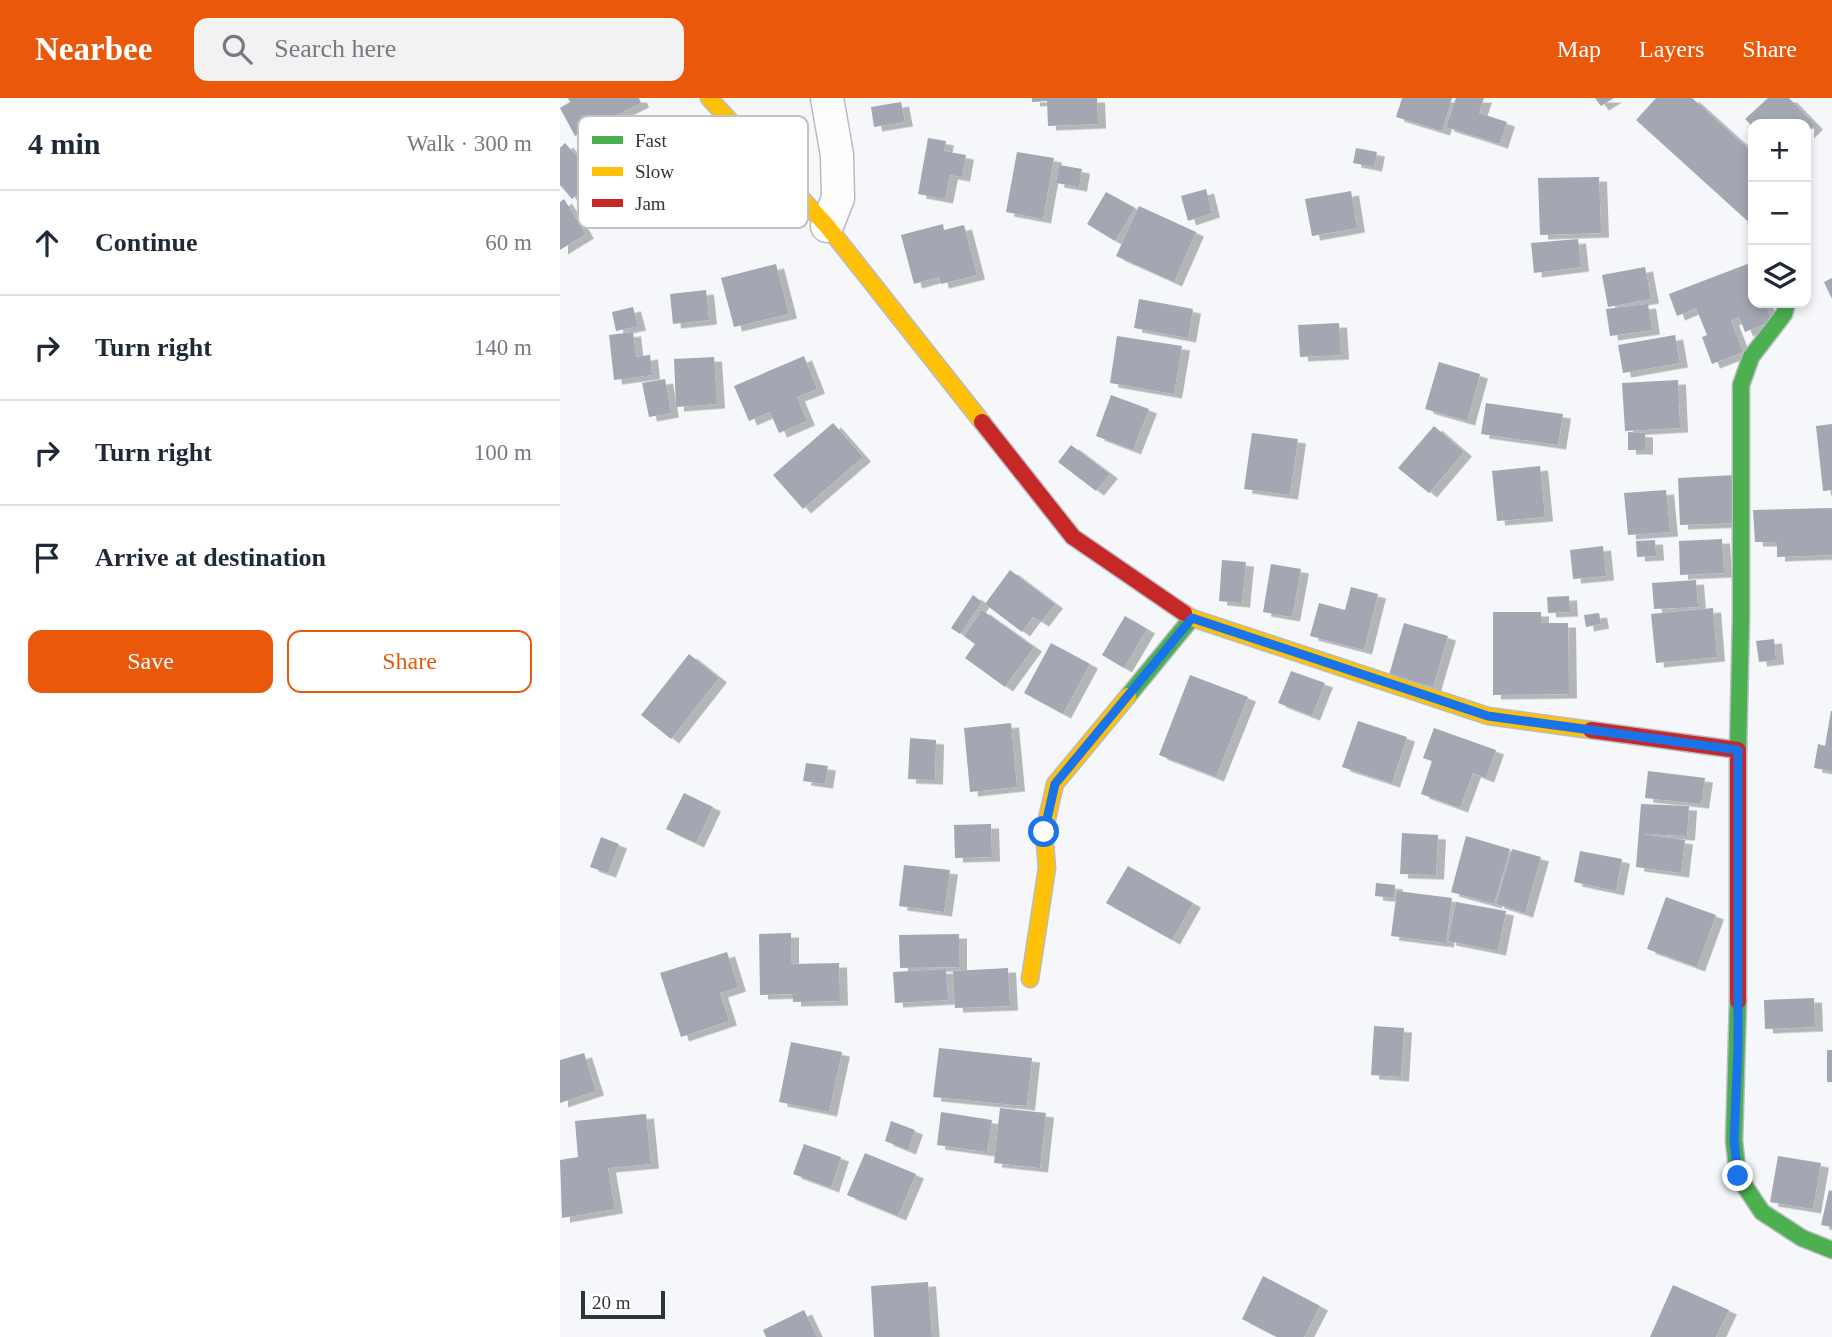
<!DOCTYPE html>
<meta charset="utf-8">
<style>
:root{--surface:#fff;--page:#f2f2f3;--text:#1f2937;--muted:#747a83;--line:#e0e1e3;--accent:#ea580c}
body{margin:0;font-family:"Times New Roman",serif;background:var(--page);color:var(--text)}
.controls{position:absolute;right:21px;top:21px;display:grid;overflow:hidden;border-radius:14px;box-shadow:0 4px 10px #0003}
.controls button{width:63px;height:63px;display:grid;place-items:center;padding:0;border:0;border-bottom:2px solid var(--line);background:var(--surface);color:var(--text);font:35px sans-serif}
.scale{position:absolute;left:21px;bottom:18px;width:84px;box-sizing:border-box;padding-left:7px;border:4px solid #2f333c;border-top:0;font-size:19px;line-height:24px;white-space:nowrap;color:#2f333c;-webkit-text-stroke:5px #fff;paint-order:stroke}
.stop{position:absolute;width:21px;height:21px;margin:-16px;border:5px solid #1a73e8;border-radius:50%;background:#fff}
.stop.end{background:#1a73e8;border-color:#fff;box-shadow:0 2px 7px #0008}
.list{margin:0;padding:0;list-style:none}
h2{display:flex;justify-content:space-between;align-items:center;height:91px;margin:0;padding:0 28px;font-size:30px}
h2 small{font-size:23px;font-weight:400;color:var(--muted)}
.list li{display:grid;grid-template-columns:46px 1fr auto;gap:21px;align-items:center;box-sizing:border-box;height:105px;padding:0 28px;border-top:2px solid var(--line)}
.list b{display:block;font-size:26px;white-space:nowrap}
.list em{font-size:23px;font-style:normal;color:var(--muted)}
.actions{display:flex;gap:14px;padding:21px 28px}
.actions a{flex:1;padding:16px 0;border:2px solid var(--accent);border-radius:14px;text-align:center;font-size:24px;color:var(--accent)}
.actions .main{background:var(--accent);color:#fff}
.icon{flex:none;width:38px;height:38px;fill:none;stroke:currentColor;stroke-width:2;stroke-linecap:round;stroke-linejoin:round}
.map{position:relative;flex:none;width:1272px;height:1239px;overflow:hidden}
header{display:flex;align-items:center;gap:42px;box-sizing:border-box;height:98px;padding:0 35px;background:var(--accent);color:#fff}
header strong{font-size:33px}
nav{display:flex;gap:38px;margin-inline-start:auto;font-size:24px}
.search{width:490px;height:63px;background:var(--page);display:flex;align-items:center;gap:18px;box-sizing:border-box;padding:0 24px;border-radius:14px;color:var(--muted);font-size:26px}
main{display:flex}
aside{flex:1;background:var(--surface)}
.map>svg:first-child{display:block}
</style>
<header>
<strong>Nearbee</strong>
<div class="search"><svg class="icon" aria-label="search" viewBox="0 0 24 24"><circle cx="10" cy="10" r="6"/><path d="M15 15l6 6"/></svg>Search here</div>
<nav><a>Map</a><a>Layers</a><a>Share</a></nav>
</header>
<main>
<aside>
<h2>4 min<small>Walk · 300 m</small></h2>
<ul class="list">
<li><svg class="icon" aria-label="ahead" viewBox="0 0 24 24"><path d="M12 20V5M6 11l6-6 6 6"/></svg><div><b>Continue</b></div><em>60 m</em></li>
<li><svg class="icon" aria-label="right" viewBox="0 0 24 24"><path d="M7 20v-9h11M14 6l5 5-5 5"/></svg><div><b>Turn right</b></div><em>140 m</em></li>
<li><svg class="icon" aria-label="right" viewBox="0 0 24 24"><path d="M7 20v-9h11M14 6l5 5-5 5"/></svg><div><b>Turn right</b></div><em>100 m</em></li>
<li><svg class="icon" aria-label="arrive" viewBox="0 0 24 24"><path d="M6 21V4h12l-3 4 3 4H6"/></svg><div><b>Arrive at destination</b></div></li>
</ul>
<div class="actions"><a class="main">Save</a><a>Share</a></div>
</aside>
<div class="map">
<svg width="1272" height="1239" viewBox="0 0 1272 1239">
<defs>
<filter id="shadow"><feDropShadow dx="8" dy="4.5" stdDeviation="0" flood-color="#0004"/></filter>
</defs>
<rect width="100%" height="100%" fill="#f5f7fa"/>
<!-- building -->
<g fill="#a2a7b2" filter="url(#shadow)">
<path d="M 8,0 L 79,0 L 81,5 L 15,38 L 0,10 L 10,4 Z"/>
<path d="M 472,0 L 537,0 L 538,26 L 488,28 L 487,3 L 472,4 Z"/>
<path d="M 842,0 L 892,0 L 882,33 L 836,19 Z"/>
<path d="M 896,0 L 924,0 L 919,15 L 947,24 L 940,46 L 886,29 Z"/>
<path d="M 1035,0 L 1054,0 L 1041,8 Z"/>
<path d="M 1096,0 L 1132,0 L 1193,55 L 1193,128 L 1076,22 Z"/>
<path d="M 1208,0 L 1229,0 L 1255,27 L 1246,36 L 1246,26 L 1193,26 L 1193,29 L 1185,21 Z"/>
<path d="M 341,4 L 345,24 L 314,29 L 311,9 Z"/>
<path d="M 368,40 L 386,43 L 384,53 L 406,57 L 402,79 L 390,77 L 385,101 L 358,96 Z"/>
<path d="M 5,45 L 36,80 L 12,101 L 0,87 L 0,50 Z"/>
<path d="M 796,50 L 817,54 L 814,69 L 793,65 Z"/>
<path d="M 457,54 L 494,60 L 483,121 L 446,114 Z"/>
<path d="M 499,67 L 522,71 L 519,89 L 496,85 Z"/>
<path d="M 1039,79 L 1041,135 L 980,137 L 978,80 Z"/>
<path d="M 646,91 L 652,115 L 628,123 L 621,98 Z"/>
<path d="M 791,93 L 797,130 L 752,138 L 745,101 Z"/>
<path d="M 546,94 L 575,110 L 555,143 L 527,126 Z"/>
<path d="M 4,101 L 26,136 L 0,152 L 0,104 Z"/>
<path d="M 579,108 L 636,134 L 614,184 L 556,158 Z"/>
<path d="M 383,126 L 384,132 L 404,127 L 417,177 L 381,186 L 379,179 L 354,186 L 341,137 Z"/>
<path d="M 1018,141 L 1021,169 L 974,175 L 971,145 Z"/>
<path d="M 1190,165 L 1193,175 L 1193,205 L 1205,205 L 1212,223 L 1185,234 L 1179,219 L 1171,223 L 1183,254 L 1152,266 L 1142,239 L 1147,237 L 1136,210 L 1117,218 L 1109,196 Z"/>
<path d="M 216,166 L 229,216 L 174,229 L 161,180 Z"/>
<path d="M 1085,169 L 1091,201 L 1048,209 L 1042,177 Z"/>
<path d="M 1272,180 L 1272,201 L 1264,184 Z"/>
<path d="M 146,192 L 149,222 L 113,226 L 110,196 Z"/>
<path d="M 579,201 L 633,211 L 628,240 L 574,230 Z"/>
<path d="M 1088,206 L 1092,232 L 1050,238 L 1046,211 Z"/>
<path d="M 73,209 L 78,228 L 56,233 L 52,214 Z"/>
<path d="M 779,225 L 781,257 L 740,259 L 738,227 Z"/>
<path d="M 73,234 L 76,259 L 90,257 L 92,277 L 54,282 L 49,237 Z"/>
<path d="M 1115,237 L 1120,265 L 1063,275 L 1058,247 Z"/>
<path d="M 557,238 L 622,248 L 614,296 L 550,285 Z"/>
<path d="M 244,258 L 257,291 L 237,299 L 247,323 L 219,335 L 210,314 L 189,323 L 174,288 Z"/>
<path d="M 154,259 L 157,306 L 116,309 L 114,261 Z"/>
<path d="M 879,264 L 920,276 L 907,323 L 865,311 Z"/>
<path d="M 105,281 L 111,315 L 89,319 L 82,285 Z"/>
<path d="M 1118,282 L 1120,330 L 1065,333 L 1062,285 Z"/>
<path d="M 551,297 L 589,311 L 573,352 L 536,338 Z"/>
<path d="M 926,305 L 1003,316 L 998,347 L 921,336 Z"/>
<path d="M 273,325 L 303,359 L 243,411 L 213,377 Z"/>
<path d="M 1272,326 L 1272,392 L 1263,393 L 1256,328 Z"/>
<path d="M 874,328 L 904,354 L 869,395 L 838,370 Z"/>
<path d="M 1068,334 L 1085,335 L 1085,352 L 1068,352 Z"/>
<path d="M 692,335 L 738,341 L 730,397 L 684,391 Z"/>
<path d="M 511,347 L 550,376 L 536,393 L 498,364 Z"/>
<path d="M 980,368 L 985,419 L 937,423 L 932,373 Z"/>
<path d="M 1175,377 L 1177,425 L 1120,427 L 1118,380 Z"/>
<path d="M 1106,392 L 1110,434 L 1068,437 L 1064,395 Z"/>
<path d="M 1272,410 L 1272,457 L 1217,459 L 1217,444 L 1195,444 L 1193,412 Z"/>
<path d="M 1162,441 L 1164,475 L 1120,477 L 1119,443 Z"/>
<path d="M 1095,442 L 1096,458 L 1077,459 L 1076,443 Z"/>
<path d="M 1043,448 L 1046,478 L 1013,481 L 1010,452 Z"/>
<path d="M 662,462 L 686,464 L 682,505 L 659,503 Z"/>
<path d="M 711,466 L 741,471 L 732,519 L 703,514 Z"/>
<path d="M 450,472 L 495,506 L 481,524 L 473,519 L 462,534 L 425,506 Z"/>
<path d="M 1136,482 L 1138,509 L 1094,511 L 1092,485 Z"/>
<path d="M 791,489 L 818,496 L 804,552 L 750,538 L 759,505 L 785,512 Z"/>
<path d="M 413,497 L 422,504 L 400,536 L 391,530 Z"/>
<path d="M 1009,498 L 1010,514 L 988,515 L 987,499 Z"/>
<path d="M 1153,510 L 1157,559 L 1096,565 L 1091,516 Z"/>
<path d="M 422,512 L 474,549 L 445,589 L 405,560 L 415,546 L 404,538 Z"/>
<path d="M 933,514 L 981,514 L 981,525 L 1008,525 L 1009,596 L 933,597 Z"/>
<path d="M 1039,515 L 1041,526 L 1026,529 L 1024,517 Z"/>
<path d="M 565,518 L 587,531 L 564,570 L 542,557 Z"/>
<path d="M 844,525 L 888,538 L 873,589 L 829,577 Z"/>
<path d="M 1214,541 L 1216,562 L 1199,564 L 1196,543 Z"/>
<path d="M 491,545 L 530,566 L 503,616 L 464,595 Z"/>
<path d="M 129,556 L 159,580 L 111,641 L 81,617 Z"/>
<path d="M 731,573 L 765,585 L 752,618 L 718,605 Z"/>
<path d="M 630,577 L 688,599 L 656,679 L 599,657 Z"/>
<path d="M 1271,613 L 1272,613 L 1272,673 L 1254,670 L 1258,646 L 1265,648 Z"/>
<path d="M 798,623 L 847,639 L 832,685 L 782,669 Z"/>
<path d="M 451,625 L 457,689 L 410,694 L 404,630 Z"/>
<path d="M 874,630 L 936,652 L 926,680 L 913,675 L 900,710 L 861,696 L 872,663 L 863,660 Z"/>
<path d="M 350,640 L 376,642 L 375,682 L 348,681 Z"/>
<path d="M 246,665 L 268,668 L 265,686 L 243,683 Z"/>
<path d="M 1088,673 L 1145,680 L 1141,706 L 1085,700 Z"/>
<path d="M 124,695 L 153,709 L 136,745 L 106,731 Z"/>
<path d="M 1081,706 L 1129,708 L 1127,738 L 1083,736 L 1125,742 L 1121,775 L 1076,769 Z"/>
<path d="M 431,726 L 432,759 L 395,760 L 394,727 Z"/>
<path d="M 842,735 L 878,737 L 876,777 L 840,776 Z"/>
<path d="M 906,738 L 950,751 L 934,806 L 891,794 Z"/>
<path d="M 41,739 L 59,746 L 48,775 L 30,769 Z"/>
<path d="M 952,751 L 981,759 L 965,815 L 936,806 Z"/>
<path d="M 1020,753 L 1062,761 L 1056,793 L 1014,784 Z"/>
<path d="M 344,767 L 390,772 L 384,814 L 339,808 Z"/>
<path d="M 568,768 L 633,805 L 612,842 L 546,805 Z"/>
<path d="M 816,785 L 835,787 L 834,800 L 815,798 Z"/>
<path d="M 837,793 L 892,800 L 886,845 L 831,838 Z"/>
<path d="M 1106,799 L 1156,817 L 1137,869 L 1087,851 Z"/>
<path d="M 896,804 L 946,813 L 938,853 L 888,843 Z"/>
<path d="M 231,835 L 231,866 L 279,865 L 280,903 L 233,904 L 233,896 L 200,897 L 199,836 Z"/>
<path d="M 399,836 L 399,869 L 340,870 L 339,837 Z"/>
<path d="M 167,854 L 178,889 L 160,895 L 169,923 L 121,939 L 100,875 Z"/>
<path d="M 448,870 L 450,908 L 395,910 L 393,873 Z"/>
<path d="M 386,871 L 388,902 L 335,905 L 333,874 Z"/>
<path d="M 1254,900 L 1255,929 L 1205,931 L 1204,902 Z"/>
<path d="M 814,928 L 844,930 L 841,979 L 811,977 Z"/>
<path d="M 231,944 L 282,954 L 269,1014 L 219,1004 Z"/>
<path d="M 379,950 L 472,960 L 467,1008 L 373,999 Z"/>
<rect x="1267" y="952" width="5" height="32"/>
<path d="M 24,955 L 36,993 L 0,1005 L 0,962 Z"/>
<path d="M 440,1010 L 486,1015 L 480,1070 L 434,1065 Z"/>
<path d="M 381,1014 L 432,1022 L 427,1054 L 377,1047 Z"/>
<path d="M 86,1016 L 91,1066 L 48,1070 L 55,1111 L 2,1120 L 0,1062 L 18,1059 L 15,1023 Z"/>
<path d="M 331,1023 L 355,1032 L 348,1052 L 325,1043 Z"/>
<path d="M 244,1046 L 281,1059 L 271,1090 L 233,1076 Z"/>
<path d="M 305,1055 L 356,1076 L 338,1118 L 287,1097 Z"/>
<path d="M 1218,1058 L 1261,1065 L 1253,1111 L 1210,1104 Z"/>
<path d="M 1269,1092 L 1272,1093 L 1272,1129 L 1261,1127 Z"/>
<path d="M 703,1178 L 760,1208 L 744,1239 L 717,1239 L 682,1221 Z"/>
<path d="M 368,1184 L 372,1239 L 314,1239 L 311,1188 Z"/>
<path d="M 1113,1187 L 1169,1212 L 1156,1239 L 1090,1239 Z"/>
<path d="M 244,1212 L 257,1239 L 206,1239 L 203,1232 Z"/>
</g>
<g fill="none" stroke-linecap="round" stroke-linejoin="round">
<!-- street casing -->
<g stroke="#b8bcc1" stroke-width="35">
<path id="street" d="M 267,0 L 277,57 L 278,100 L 267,128"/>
</g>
<!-- fast casing -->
<g stroke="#b8bcc1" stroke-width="19">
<g id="fast">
<path d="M 568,598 L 632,520"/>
<path d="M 1178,652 L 1181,520 L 1181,287 L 1191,259 L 1224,216 L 1227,205"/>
<path d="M 1178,903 L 1174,1043 L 1178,1078 L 1202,1114 L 1242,1140 L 1272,1152"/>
</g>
</g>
<!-- slow casing -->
<g stroke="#b8bcc1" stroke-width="19">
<g id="slow">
<path d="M 149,0 L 267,128 L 422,324"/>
<path d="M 624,515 L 632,520 L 928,618 L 1031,632"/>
<path d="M 470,881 L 487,770 L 484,734 L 495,686 L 568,598"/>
</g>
</g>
<!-- jam casing -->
<g stroke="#b8bcc1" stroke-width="19">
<g id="jam">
<path d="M 422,324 L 513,439 L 624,515"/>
<path d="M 1031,632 L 1178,652 L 1178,903"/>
</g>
</g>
<!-- street -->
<use href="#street" stroke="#fefefe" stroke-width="32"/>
<!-- fast -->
<use href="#fast" stroke="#4caf50" stroke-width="16"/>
<!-- slow -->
<use href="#slow" stroke="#ffc107" stroke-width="16"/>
<!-- jam -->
<use href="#jam" stroke="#c62828" stroke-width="16"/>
</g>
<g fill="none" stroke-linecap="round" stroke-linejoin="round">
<!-- route -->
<path stroke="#1a73e8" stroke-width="9" d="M 484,734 L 495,686 L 632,520 L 928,618 L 1178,652 L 1178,950 L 1174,1043 L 1178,1078"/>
</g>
<!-- legend -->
<rect x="18" y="18" width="230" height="112" rx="10" fill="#fff" stroke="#c1c2c4" stroke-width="2"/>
<rect x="32" y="38" width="31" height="8" fill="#4caf50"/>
<rect x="32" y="69" width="31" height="9" fill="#ffc107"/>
<rect x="32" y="101" width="31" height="8" fill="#c62828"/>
<g font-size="19" fill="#2f333c">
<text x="75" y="49">Fast</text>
<text x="75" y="80">Slow</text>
<text x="75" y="112">Jam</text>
</g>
</svg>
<div class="controls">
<button>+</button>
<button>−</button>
<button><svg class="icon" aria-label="layers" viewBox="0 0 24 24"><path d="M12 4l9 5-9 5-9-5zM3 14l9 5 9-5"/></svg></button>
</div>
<div class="scale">20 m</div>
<div class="stop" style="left:484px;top:734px"></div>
<div class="stop end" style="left:1178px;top:1078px"></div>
</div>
</main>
